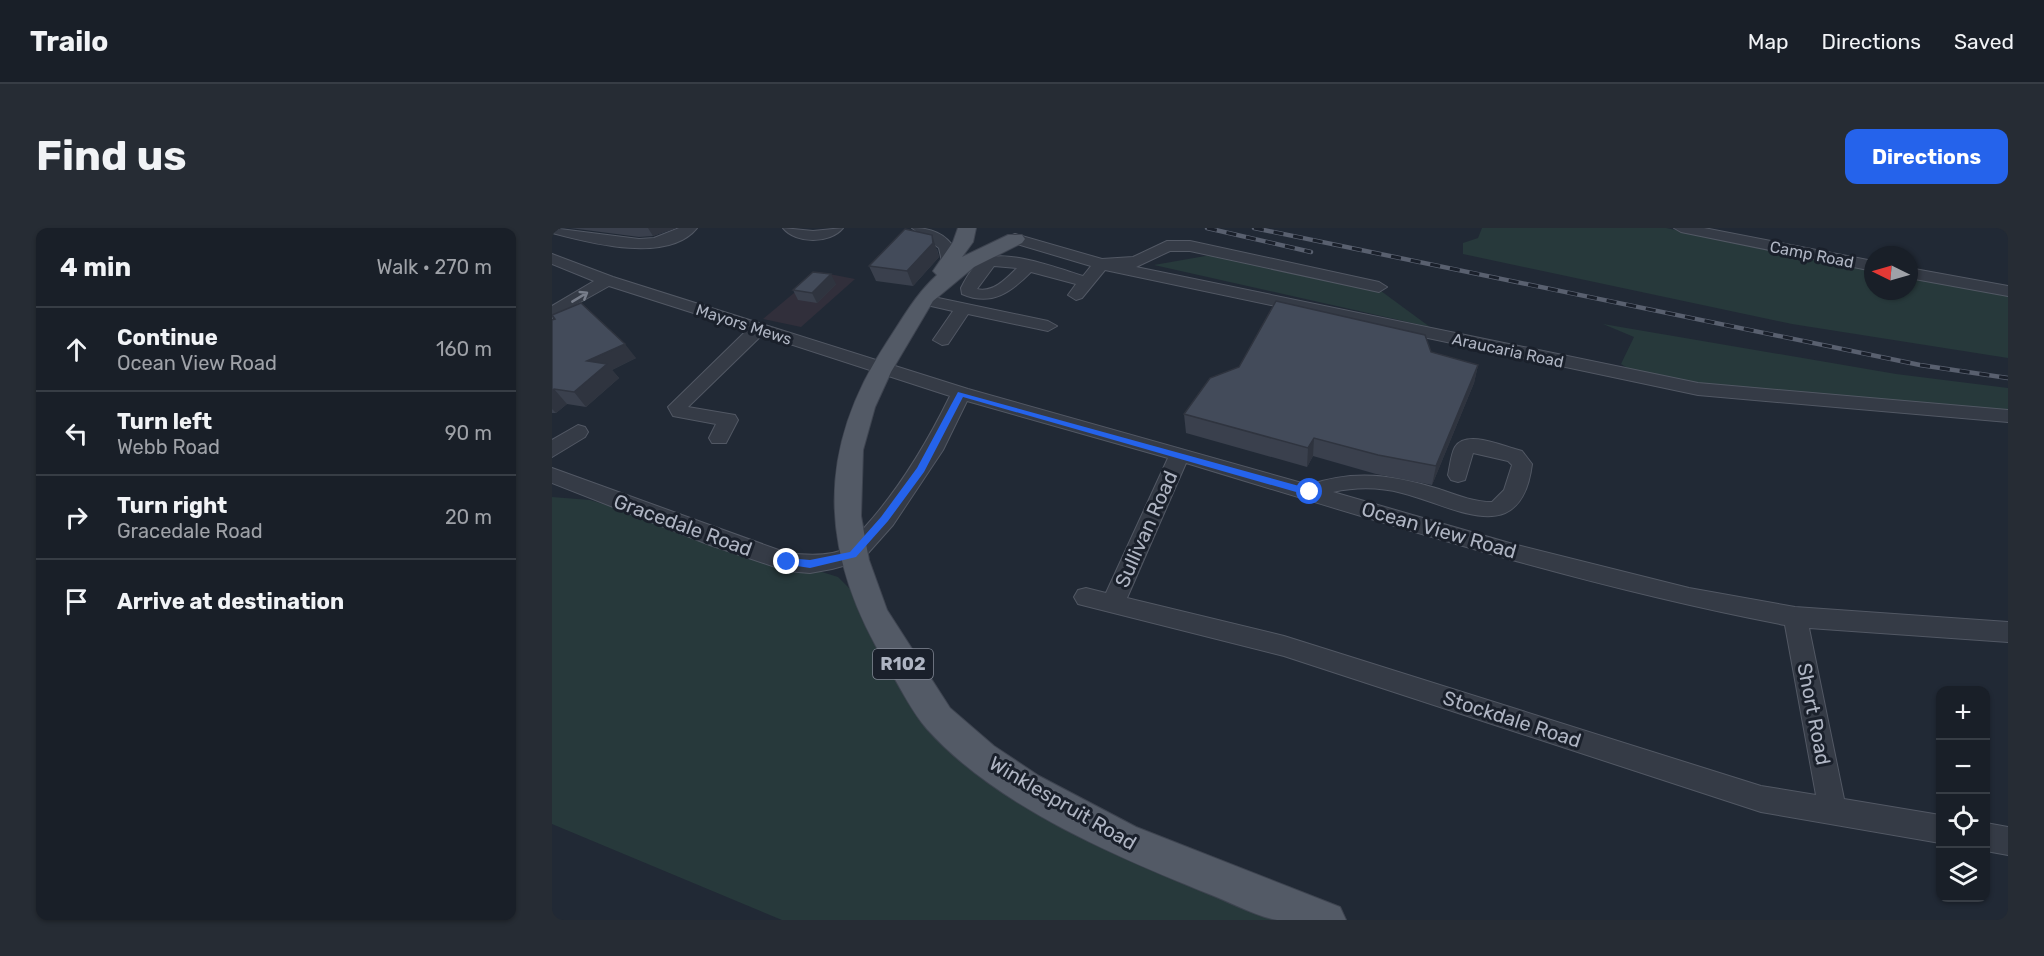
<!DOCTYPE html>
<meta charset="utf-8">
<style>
:root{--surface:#191f28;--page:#262c34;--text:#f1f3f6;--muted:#9fa2a8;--line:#373d45;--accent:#2563eb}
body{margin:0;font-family:Rubik,sans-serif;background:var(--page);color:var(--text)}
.controls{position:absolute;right:18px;bottom:18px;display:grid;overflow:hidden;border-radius:12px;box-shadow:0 2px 4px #0004}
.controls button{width:54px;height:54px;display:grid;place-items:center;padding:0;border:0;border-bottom:2px solid var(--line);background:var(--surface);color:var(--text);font:30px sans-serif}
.compass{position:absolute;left:1312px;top:18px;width:54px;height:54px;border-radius:50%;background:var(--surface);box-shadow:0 2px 4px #0004;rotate:275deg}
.stop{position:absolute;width:18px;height:18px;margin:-14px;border:4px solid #2563eb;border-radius:50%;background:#fff}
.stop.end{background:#2563eb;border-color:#fff;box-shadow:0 2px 6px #0008}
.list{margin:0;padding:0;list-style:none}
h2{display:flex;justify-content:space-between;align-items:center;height:78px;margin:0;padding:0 24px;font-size:26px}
h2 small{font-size:20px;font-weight:400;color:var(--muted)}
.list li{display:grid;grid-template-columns:39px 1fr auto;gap:18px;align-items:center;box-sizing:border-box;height:84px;padding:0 24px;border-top:2px solid var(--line)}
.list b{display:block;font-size:22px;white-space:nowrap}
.list p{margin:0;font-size:20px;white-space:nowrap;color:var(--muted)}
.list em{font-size:20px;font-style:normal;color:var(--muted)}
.icon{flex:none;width:33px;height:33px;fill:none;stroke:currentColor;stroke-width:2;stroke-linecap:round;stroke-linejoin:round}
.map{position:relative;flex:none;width:1456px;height:692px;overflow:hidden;border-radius:12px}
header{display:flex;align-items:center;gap:36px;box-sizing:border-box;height:84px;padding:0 30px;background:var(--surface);border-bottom:2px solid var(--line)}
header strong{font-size:28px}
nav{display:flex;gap:33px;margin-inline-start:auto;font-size:21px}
.intro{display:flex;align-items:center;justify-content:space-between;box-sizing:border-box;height:144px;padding:0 36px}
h1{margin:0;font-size:42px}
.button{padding:15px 27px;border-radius:12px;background:var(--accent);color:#fff;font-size:21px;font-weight:700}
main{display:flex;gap:36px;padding:0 36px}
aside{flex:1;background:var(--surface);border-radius:12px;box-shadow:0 2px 4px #0004}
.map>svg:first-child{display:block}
</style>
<header>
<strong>Trailo</strong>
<nav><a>Map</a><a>Directions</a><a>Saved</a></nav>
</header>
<div class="intro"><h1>Find us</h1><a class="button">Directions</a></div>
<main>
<aside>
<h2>4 min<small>Walk · 270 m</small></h2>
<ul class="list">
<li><svg class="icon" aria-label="ahead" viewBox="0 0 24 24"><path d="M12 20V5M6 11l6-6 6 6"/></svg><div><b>Continue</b><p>Ocean View Road</p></div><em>160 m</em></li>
<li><svg class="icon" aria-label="left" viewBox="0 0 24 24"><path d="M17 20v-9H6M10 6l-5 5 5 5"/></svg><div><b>Turn left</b><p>Webb Road</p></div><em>90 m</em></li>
<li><svg class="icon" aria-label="right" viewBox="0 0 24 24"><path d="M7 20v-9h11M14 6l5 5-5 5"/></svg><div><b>Turn right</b><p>Gracedale Road</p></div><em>20 m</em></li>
<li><svg class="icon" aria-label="arrive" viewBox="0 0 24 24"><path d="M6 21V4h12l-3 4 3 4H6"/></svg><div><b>Arrive at destination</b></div></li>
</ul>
</aside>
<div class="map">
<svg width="1456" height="692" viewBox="0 0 1456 692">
<rect width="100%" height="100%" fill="#212935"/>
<!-- medical -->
<path fill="#312f3b" d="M 267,44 L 303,51 L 249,99 L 211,91 Z"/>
<!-- green -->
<g fill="#27393b">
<path d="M 930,0 L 1114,0 L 1321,41 L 1321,63 L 1357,63 L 1357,48 L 1456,67 L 1456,130 L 1240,96 L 911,26 L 911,15 L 926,10 Z"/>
<path d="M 659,27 L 681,29 L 829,63 L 878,99 L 602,37 Z"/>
<path d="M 1051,96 L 1344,146 L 1456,160 L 1456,184 L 1152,157 L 1077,141 L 1069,136 L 1082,109 Z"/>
<path d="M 0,269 L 38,272 L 286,349 L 302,365 L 318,406 L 366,478 L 431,552 L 546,618 L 742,692 L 230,692 L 0,596 Z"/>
</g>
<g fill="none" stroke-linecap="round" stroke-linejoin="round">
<!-- minor casing -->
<g stroke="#525864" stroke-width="2">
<g id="minor">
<path d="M 0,0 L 87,11 L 102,10 L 127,0 L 145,0 C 116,36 38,15 0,5 Z"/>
<path d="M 231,0 L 261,3 L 291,0 C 278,16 244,16 231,0 Z"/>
<path d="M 360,0 C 379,0 393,5 404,22 L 403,38 L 391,38 L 387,20 Z"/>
<path d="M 1122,0 L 1152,0 L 1321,33 L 1321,43 L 1129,4 Z"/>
<path d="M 463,6 L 550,31 L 581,29 L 615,13 L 638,13 L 827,54 L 835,59 L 827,64 L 638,23 L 618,23 L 584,39 L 1146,155 L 1456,182 L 1456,194 L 1146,167 L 553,42 L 530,70 L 524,72 L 516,67 L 524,56 L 479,44 C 459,64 440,79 410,66 L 409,60 C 414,50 422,35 433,31 C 455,21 508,41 531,48 L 539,38 L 458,14 L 455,11 L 458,8 ZM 442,38 L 465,40 C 454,51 441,65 425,61 Z"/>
<path d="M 0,26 L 61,49 L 416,161 L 757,257 C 803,241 841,247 887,261 C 904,267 922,274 940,274 L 952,262 L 960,237 L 956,233 L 921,225 L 913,252 L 906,254 L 899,252 L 896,247 C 898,238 899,226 903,219 C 914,202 948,217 963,221 L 970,223 L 980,236 C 969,323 902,278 850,265 C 827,259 804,259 781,264 L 961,316 L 1137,360 L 1243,379 L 1456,394 L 1456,414 L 1257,400 L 1292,571 L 1388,587 L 1388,615 L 1209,584 L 732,428 L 526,376 L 522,369 L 526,362 L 534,360 L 554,365 L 616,230 L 415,173 L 391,222 L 341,297 L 309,333 L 280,341 L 258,345 L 235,343 L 158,317 L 0,255 L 0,240 L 235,325 C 252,327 279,329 294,320 C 301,315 307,305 313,299 C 348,260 375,215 398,168 L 210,107 L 136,179 L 183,187 L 186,192 L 174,215 L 160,215 L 157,210 L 164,196 L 121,188 L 116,179 L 195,102 L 57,58 L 0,90 L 0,78 L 42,53 L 0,36 ZM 634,235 C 832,295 1029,358 1233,397 L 1264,567 L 1209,558 L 732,408 L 575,370 Z"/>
<path d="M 1357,40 L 1456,58 L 1456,68 L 1357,50 Z"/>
<path d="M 372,67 L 496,93 L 505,98 L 496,103 L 416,86 L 396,116 L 390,117 L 381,112 L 401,83 L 366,75 L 364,72 Z"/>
<path d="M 26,197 L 33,199 L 36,204 L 33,209 L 0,229 L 0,212 Z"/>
<path d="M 1434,595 L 1456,599 L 1456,627 L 1434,623 Z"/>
</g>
</g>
<!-- major casing -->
<g stroke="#3e4450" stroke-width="2">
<path id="major" d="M 406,0 L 424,0 L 421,14 L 410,29 L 456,7 L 470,7 L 473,11 L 470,15 L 422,39 L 381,73 L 339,144 L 323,179 L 311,222 L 309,288 L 317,332 L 335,382 L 398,480 L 442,518 L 487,548 L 584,599 L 788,679 L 794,692 C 772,692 747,692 725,692 C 703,688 678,674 657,666 C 563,628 444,578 375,501 C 360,484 348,459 336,439 C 268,327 262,225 335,114 C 351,90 363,67 385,47 L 381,43 L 401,14 Z"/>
</g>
<!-- minor -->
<use href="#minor" fill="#353b46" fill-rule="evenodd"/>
<!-- major -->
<use href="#major" fill="#535a66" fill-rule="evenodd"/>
<!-- rail casing -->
<g stroke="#59606f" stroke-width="4.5">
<g id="rail">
<path d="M 655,0 L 759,24"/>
<path d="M 702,0 L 1368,137 L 1456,150"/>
</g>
</g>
<!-- rail -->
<use href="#rail" stroke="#1a202b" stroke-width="3" stroke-dasharray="10" stroke-linecap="butt"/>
</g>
<!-- wall -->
<g fill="#3a404d">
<path d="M 18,0 L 124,0 L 101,8 L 87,9 Z"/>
<path d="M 385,21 L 387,29 L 361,58 L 324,53 L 317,38 Z"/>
<path d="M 284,56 L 265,75 L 246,72 L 241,62 Z"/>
<path d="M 0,92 L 84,130 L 60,142 L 67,150 L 34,179 L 15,176 L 4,185 L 0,185 Z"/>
<path d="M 879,124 L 926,137 L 922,155 L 880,257 L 824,246 L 761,228 L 755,239 L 634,205 L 632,186 Z"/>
</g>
<!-- shaded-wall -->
<g fill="#2f343f">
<path d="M 96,0 L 124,0 L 101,8 Z"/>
<path d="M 380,7 L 387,29 L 361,58 L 355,43 Z"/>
<path d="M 279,46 L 284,56 L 265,75 L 260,65 Z"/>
<path d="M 73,116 L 84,130 L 60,142 L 67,150 L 34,179 L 22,164 L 35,133 Z"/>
<path d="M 926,137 L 922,155 L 880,257 L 884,238 Z"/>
<path d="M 2,161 L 15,176 L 4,185 L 0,181 L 0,163 Z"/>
<path d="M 762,210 L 761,228 L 755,239 L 756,220 Z"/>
</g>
<!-- building -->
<g fill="#434b5a" stroke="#2f343f" stroke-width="1.5">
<path d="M 353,1 L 380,7 L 381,15 L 355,43 L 317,38 Z"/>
<path d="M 261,44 L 279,46 L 260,65 L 241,62 Z"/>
<path d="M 724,73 L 873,107 L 879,124 L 926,137 L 884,238 L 826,227 L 762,210 L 756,220 L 632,186 L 658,150 L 687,139 Z"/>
<path d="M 29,75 L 73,116 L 35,133 L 55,136 L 22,164 L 2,161 L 0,163 L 0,92 L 3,91 L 0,87 Z"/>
</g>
<!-- one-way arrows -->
<defs><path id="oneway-shaft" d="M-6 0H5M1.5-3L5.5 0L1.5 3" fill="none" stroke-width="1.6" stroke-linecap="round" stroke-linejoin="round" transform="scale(1.5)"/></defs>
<use stroke="#787e8b" href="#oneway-shaft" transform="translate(28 69) rotate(-31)"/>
<!-- route -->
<path fill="#2563eb" d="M 406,164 L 758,261 L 763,264 L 758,268 L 411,169 L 372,244 L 336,293 L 304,329 L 258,340 L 232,336 L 232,331 L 235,330 L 258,332 L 298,324 L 329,289 L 365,240 Z"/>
<g text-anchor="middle" stroke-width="6" stroke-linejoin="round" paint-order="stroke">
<!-- far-street labels -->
<g font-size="16" fill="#afb5c3" stroke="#1a202b">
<text transform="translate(1260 26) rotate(11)" y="6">Camp Road</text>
<text transform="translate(192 96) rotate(18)" y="6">Mayors Mews</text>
<text transform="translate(956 122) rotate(12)" y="6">Araucaria Road</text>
</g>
<!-- shield labels -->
<rect fill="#1a202b" stroke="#828895" stroke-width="1.5" x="321" y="421" width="60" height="30" rx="4.5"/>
<g font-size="18" font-weight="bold" fill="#afb5c3">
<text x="351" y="442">R102</text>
</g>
<!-- street labels -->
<g font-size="20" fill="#afb5c3" stroke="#1a202b">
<text transform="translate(131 297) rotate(20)" y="7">Gracedale Road</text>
<text transform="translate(594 301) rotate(-66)" y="7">Sullivan Road</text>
<text transform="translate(887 302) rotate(16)" y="7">Ocean View Road</text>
<text transform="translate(1262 486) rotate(79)" y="7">Short Road</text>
<text transform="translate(960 491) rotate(18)" y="7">Stockdale Road</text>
<text transform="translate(511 575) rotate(30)" y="7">Winklespruit Road</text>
</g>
</g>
</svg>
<div class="controls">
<button>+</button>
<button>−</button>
<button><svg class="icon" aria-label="locate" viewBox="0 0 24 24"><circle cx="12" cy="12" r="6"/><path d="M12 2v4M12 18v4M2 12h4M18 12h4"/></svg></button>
<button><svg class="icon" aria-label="layers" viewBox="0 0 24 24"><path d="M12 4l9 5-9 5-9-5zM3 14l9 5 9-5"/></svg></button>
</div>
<svg class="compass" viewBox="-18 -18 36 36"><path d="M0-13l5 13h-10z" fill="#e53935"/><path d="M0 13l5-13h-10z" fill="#9fa2a8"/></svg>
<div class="stop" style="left:758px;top:264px"></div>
<div class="stop end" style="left:235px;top:334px"></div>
</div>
</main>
